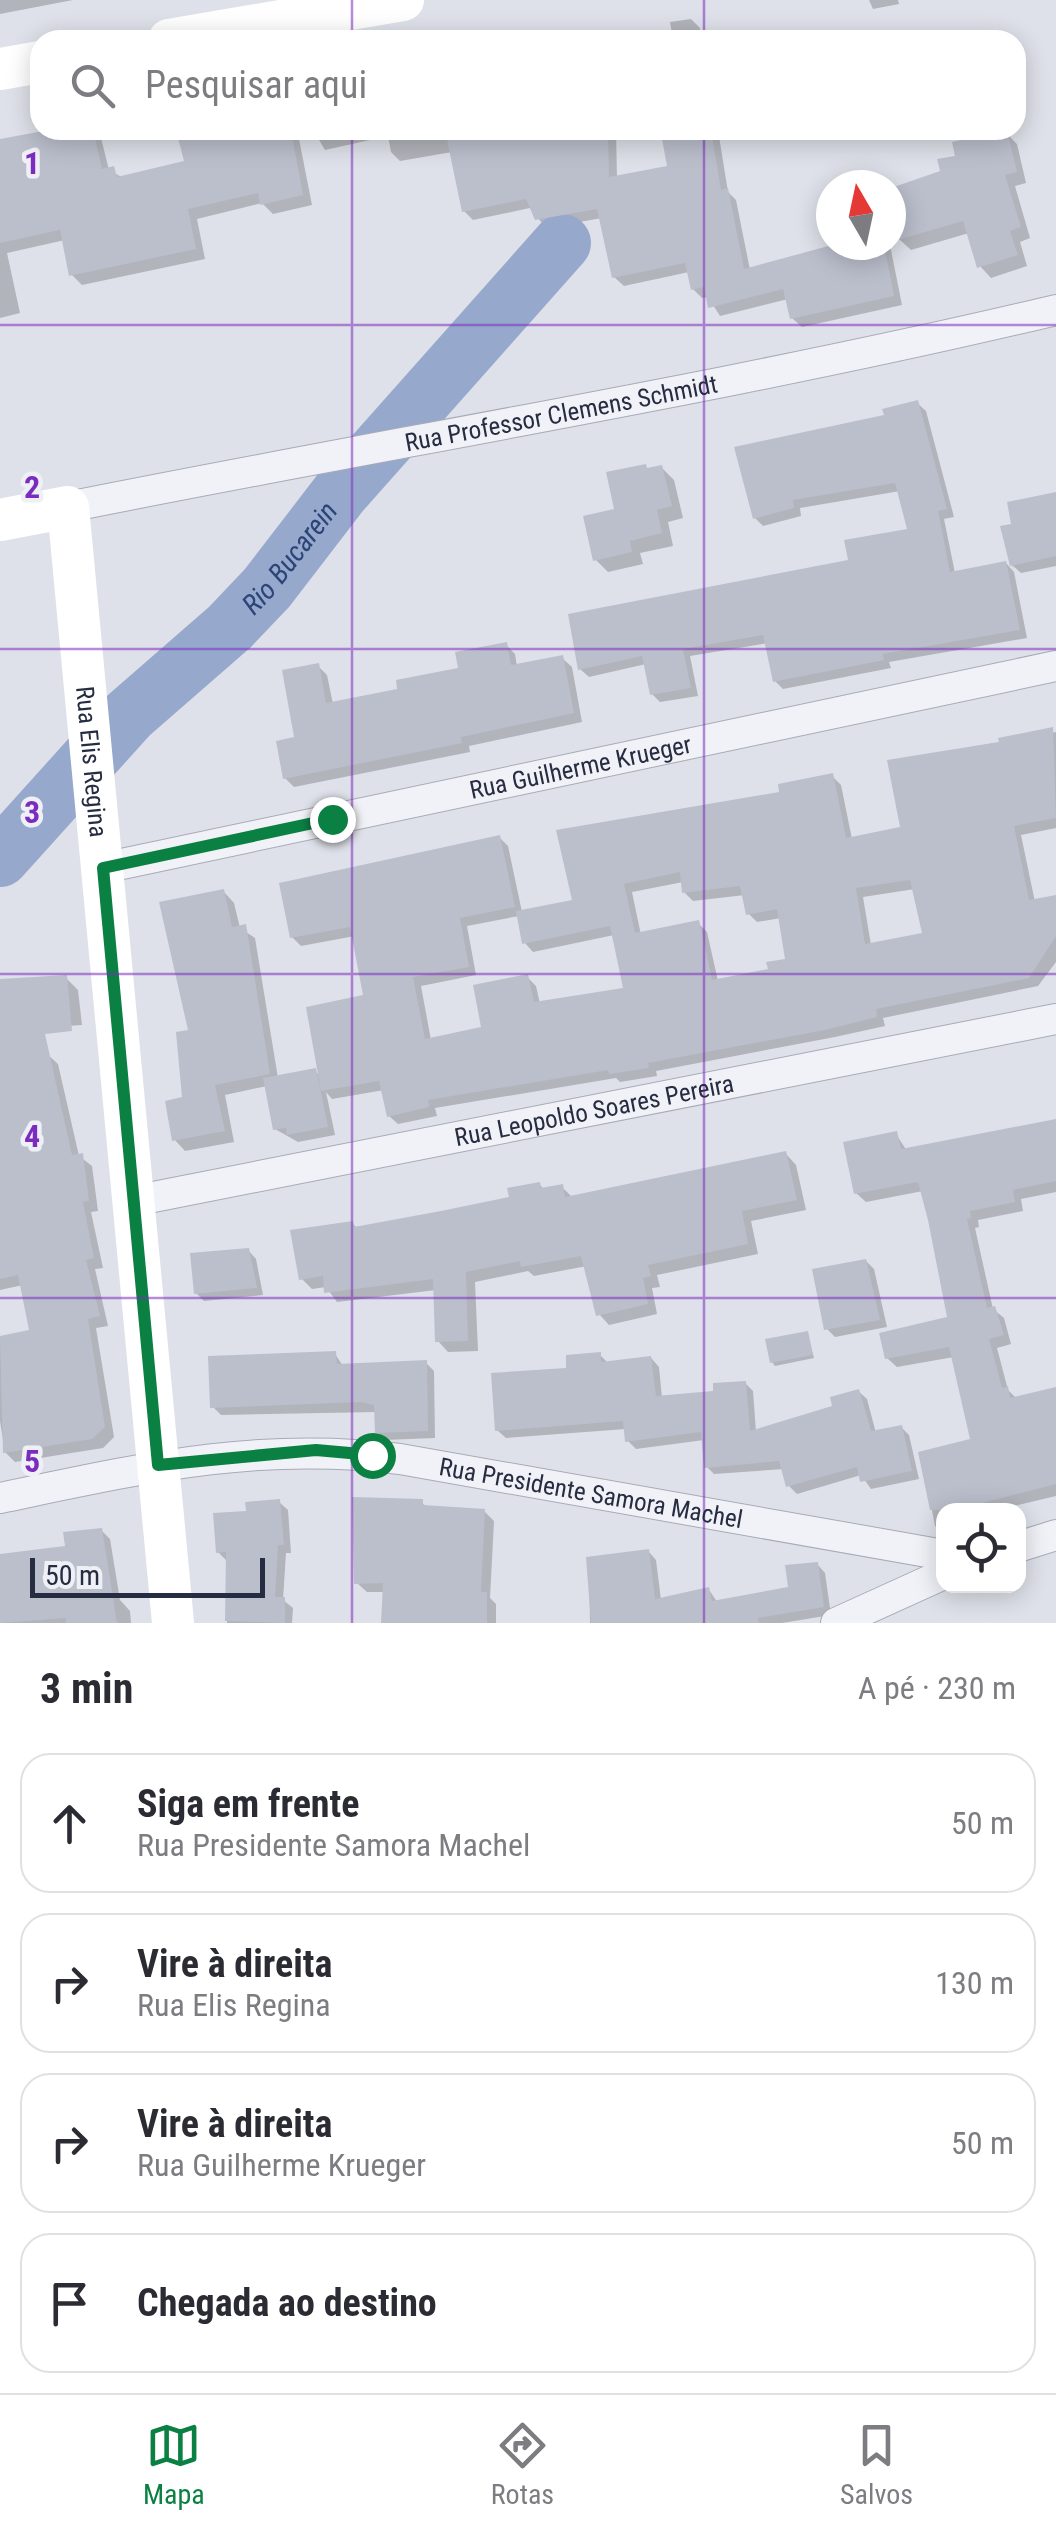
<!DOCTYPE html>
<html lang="pt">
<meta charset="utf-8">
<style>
:root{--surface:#fff;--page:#f2f2f3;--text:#2b2b33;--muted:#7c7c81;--line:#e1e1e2;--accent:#0b8043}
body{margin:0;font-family:"Roboto Condensed",sans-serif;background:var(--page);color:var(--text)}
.controls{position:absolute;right:30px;bottom:30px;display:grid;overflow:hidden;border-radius:20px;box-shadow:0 5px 25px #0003}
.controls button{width:90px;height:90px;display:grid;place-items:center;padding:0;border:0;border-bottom:2px solid var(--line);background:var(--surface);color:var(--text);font:50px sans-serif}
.compass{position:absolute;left:816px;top:170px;width:90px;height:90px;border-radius:50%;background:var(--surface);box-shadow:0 5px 25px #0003;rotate:351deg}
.scale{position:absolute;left:30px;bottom:25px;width:235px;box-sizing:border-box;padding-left:10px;border:5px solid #262c41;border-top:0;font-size:28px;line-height:35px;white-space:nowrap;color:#262c41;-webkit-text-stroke:8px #eef0f6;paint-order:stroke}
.stop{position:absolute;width:30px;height:30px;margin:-22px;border:8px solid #0b8043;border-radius:50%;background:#fff}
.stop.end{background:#0b8043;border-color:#fff;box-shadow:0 2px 10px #0008}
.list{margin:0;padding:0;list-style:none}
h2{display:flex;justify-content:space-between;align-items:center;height:130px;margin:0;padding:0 40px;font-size:42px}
h2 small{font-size:32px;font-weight:400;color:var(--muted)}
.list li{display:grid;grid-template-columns:65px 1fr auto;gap:30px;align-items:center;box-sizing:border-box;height:140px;margin:0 20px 20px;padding:0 20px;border:2px solid var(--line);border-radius:30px}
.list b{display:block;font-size:38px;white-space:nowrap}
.list p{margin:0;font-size:32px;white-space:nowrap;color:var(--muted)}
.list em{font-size:32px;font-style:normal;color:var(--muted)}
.icon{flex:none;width:55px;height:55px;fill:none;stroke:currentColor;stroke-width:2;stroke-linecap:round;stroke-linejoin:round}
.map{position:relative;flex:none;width:1056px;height:1623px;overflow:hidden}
.search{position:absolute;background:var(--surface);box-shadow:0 5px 25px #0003;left:30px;right:30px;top:30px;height:110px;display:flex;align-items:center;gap:25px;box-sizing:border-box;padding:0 35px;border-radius:30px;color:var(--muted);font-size:38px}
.sheet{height:770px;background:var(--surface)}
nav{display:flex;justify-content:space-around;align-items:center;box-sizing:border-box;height:140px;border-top:2px solid var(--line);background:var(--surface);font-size:28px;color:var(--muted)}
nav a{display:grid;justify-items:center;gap:5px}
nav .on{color:var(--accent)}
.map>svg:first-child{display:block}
</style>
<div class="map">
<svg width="1056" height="1623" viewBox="0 0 1056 1623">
<rect width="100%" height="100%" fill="#dee1e9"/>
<!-- shadow -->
<g fill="#0003" fill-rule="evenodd">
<path d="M 0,0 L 73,0 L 0,14 Z"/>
<path d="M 869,0 L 898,0 L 899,4 L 873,9 Z"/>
<path d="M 691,19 L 700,28 L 702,40 L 673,40 L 670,22 Z"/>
<path d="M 605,33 L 612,40 L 578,40 L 578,34 Z"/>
<path d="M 51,130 L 99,130 L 109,170 L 123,178 L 187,163 L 179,130 L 229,130 L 232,140 L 291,130 L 299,139 L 312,205 L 273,214 L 262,203 L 197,219 L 205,259 L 82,285 L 72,275 L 65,240 L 7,253 L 20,313 L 0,318 L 0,141 Z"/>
<path d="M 313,130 L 616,130 L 617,178 L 670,168 L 690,137 L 689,130 L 718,130 L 728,192 L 736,200 L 750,270 L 835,245 L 890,245 L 902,305 L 802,327 L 792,318 L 788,299 L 720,316 L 708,297 L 702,298 L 693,289 L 689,272 L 624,286 L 614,277 L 602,218 L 546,228 L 530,208 L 473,220 L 464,211 L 452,152 L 400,161 L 391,152 L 388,136 L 325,150 Z"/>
<path d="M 1006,133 L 1017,144 L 1026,183 L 1015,186 L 1030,238 L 1020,242 L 1027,266 L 991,278 L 980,266 L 969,233 L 911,250 L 899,239 L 891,203 L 943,173 L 958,158 Z"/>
<path d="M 917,403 L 926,411 L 954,517 L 944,519 L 955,573 L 1006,563 L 1014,572 L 1027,638 L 889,662 L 891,668 L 783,689 L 775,681 L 768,643 L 690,656 L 698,696 L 660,702 L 652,694 L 646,664 L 589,677 L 580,669 L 851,562 L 910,531 L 900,491 L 800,508 L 801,516 L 763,526 L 755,518 L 887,417 Z"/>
<path d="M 661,467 L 674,480 L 683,518 L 668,522 L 673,546 L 640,553 L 643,564 L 608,572 L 596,560 Z"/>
<path d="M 1056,494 L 1056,566 L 1021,573 L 1012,565 L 1014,570 L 1003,528 L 1014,526 Z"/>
<path d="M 506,645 L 515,654 L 517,667 L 562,658 L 572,667 L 582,722 L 469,746 L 470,752 L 294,787 L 285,778 L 318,666 L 327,675 L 333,704 L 400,691 L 461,670 Z"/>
<path d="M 1056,732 L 1056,828 L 1021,835 L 1035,902 L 1056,897 L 1056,962 L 1038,986 L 883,1018 L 885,1026 L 835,1037 L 656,1071 L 657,1076 L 620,1082 L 616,1078 L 435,1108 L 437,1116 L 398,1124 L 389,1116 L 384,1090 L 332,1099 L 326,1092 L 335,1135 L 298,1142 L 275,1129 L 267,1086 L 225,1095 L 234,1142 L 185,1151 L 175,1140 L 185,1099 L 191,1032 L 224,892 L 234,903 L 240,928 L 255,938 L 278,1078 L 315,1071 L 321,1077 L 366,997 L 355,936 L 301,946 L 292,937 L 499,837 L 508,846 L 522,912 L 575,902 L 782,794 L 832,776 L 841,785 L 852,839 L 903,829 L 890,762 ZM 683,882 L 684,892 L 693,901 L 745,895 L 748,913 L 757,922 L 781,918 L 788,961 L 771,971 L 718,981 L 707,932 L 698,923 L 641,935 L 632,892 ZM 915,889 L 924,935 L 871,945 L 863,897 ZM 519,916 L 525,943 L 533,952 L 614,935 L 626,990 L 540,1004 L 536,986 L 527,977 L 484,1029 L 431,1040 L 421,986 L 476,975 L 467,926 Z"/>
<path d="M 66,978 L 78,990 L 82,1025 L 0,1030 L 0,982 Z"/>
<path d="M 47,1054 L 58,1064 L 79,1156 L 92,1166 L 98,1211 L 91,1212 L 103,1268 L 95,1269 L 108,1326 L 96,1328 L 114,1437 L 103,1448 L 15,1462 L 5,1452 L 0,1421 L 0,1339 L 32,1332 L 23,1285 L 0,1290 L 0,1064 Z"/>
<path d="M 1056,1121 L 1056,1192 L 1021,1199 L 1023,1211 L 978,1220 L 979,1227 L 975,1228 L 993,1309 L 1004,1318 L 1011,1344 L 997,1348 L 1008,1390 L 1017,1399 L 1056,1389 L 1056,1496 L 997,1510 L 944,1510 L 944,1534 L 935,1526 L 921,1453 L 973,1441 L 954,1357 L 897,1367 L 887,1358 L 950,1319 L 923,1191 L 866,1202 L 856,1193 L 896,1134 L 907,1151 Z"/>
<path d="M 786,1154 L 796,1165 L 806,1210 L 751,1221 L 758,1254 L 657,1275 L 660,1287 L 652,1288 L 657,1314 L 609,1325 L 599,1314 L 587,1266 L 534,1276 L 528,1271 L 475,1282 L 478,1351 L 448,1352 L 438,1341 L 436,1290 L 337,1302 L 326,1287 L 312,1289 L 301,1278 L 352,1223 L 358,1229 L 512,1199 L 539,1184 L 545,1190 L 562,1187 L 573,1198 Z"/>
<path d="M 248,1250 L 256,1259 L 263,1295 L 204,1301 L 196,1293 Z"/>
<path d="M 866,1261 L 874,1269 L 887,1327 L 835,1337 L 827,1329 Z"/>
<path d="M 807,1333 L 814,1358 L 775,1366 L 772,1362 Z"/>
<path d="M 335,1354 L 343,1366 L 426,1363 L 434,1371 L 435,1438 L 385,1440 L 377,1432 L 377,1412 L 221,1415 L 213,1407 Z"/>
<path d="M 600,1355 L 609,1364 L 651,1358 L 659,1367 L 662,1398 L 716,1393 L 745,1383 L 753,1391 L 756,1432 L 835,1408 L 858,1391 L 867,1399 L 876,1433 L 901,1427 L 909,1435 L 919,1479 L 871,1489 L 861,1475 L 797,1494 L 789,1486 L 784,1469 L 714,1474 L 706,1466 L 704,1440 L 636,1449 L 628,1441 L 626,1429 L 506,1438 L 497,1430 L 569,1371 Z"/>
<path d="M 279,1502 L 288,1510 L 291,1553 L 286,1553 L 283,1600 L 293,1608 L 292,1623 L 227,1623 L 228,1562 L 218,1552 L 248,1513 Z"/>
<path d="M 421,1502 L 427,1507 L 484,1511 L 494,1521 L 490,1598 L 496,1604 L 496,1623 L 384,1623 L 385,1592 L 367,1592 L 357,1583 Z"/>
<path d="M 101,1530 L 110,1539 L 120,1600 L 130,1611 L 131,1623 L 0,1623 L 0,1556 L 68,1548 Z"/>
<path d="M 648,1551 L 656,1560 L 661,1600 L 709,1590 L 718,1603 L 791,1589 L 817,1564 L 825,1573 L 831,1615 L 782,1623 L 590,1623 L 589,1559 Z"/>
</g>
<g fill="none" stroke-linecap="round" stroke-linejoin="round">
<!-- river -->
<path stroke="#96a8cc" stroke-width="58" id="s1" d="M 0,858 L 129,715 L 230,627 L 267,588 L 340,493 L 562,243"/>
</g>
<!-- building -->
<g fill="#bbbfcc" fill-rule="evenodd">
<path d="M 49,130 L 93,130 L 102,169 L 114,166 L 117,177 L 184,161 L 176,130 L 223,130 L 225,139 L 291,130 L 303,195 L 260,205 L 258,193 L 188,209 L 196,249 L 69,276 L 60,230 L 0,243 L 0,139 Z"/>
<path d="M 445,130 L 608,130 L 609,177 L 667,166 L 662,139 L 687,135 L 686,130 L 711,130 L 721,190 L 728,188 L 744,269 L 832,245 L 884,245 L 894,296 L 790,319 L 783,289 L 708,308 L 704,287 L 691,290 L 685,263 L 612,278 L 597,209 L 535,220 L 526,199 L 462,212 Z"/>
<path d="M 1007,130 L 1017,172 L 1005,175 L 1021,227 L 1010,231 L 1018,255 L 977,268 L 963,221 L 891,242 L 891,188 L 940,171 L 937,159 L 955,156 L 952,142 Z"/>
<path d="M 918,400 L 947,509 L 938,511 L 950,572 L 1006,561 L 1020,630 L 883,654 L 884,660 L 773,682 L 763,635 L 683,649 L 691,688 L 650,695 L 642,656 L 578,670 L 568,614 L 848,560 L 844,540 L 907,529 L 895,483 L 793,500 L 794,508 L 753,519 L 734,447 L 884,415 L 882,409 Z"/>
<path d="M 646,464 L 647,468 L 662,465 L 672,506 L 657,510 L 662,533 L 630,541 L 632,552 L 593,561 L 583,516 L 614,509 L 606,472 Z"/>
<path d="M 1056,492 L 1056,556 L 1010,566 L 1000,526 L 1011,524 L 1007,502 Z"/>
<path d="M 507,642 L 511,665 L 563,655 L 574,713 L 461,737 L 462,743 L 283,779 L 276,741 L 294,737 L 282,670 L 319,663 L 326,703 L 397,689 L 396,680 L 458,668 L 455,652 Z"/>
<path d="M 1053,727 L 1056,818 L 1014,826 L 1029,900 L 1056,895 L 1056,936 L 1029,978 L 876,1009 L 877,1017 L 825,1030 L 648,1063 L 649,1068 L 609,1074 L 608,1070 L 428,1100 L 429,1107 L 387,1117 L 379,1081 L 321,1091 L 306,1007 L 363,995 L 350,927 L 290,938 L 279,883 L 500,835 L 515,907 L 460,918 L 469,967 L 413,977 L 425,1039 L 481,1027 L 473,985 L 528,974 L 534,1002 L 623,988 L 610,926 L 522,944 L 516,911 L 572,900 L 556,830 L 779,792 L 778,784 L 833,773 L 846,838 L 900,827 L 887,760 L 999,742 L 998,738 ZM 680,872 L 682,893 L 740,886 L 746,915 L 777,909 L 785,959 L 766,962 L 768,969 L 712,980 L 699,920 L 635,933 L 624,884 ZM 910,880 L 922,933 L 865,944 L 856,888 Z"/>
<path d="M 224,889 L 232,927 L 246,924 L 270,1074 L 215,1085 L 225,1131 L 172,1141 L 165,1101 L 182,1097 L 176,1032 L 188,1030 L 159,902 Z"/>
<path d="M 67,975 L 72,1031 L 45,1034 L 72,1155 L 83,1153 L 89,1201 L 83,1202 L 94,1258 L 86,1260 L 100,1316 L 88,1319 L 105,1427 L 92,1439 L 3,1453 L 0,1336 L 29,1330 L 18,1275 L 0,1279 L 0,979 Z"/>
<path d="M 316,1068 L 328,1127 L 287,1135 L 286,1128 L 273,1130 L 263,1078 Z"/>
<path d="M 1056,1119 L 1056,1181 L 1013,1190 L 1015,1202 L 970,1211 L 971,1218 L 967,1219 L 987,1308 L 995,1306 L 1004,1335 L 989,1339 L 1002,1388 L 1008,1386 L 1010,1398 L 1056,1387 L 1056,1484 L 978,1504 L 979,1510 L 930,1510 L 918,1452 L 970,1439 L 949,1347 L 885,1359 L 879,1333 L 947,1317 L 928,1220 L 918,1182 L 854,1194 L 843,1142 L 897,1131 L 901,1149 Z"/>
<path d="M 786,1151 L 797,1200 L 742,1211 L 748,1244 L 648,1265 L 651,1276 L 643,1278 L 648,1304 L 596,1316 L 581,1256 L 521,1267 L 520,1261 L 466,1272 L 468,1341 L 435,1342 L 433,1279 L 324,1293 L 323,1276 L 299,1280 L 290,1230 L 353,1221 L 354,1227 L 441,1211 L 509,1197 L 507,1188 L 540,1182 L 541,1188 L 563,1184 L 565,1197 Z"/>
<path d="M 249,1248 L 257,1288 L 194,1294 L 190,1253 Z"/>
<path d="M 866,1259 L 880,1320 L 824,1330 L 812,1269 Z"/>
<path d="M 808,1331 L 813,1355 L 770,1363 L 765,1339 Z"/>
<path d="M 336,1351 L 337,1364 L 427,1360 L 428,1431 L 375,1433 L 374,1405 L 361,1402 L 210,1408 L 208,1356 Z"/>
<path d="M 601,1352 L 601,1362 L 651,1356 L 656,1396 L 713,1391 L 713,1383 L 746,1381 L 750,1431 L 832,1406 L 830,1397 L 859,1389 L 871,1431 L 902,1425 L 912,1471 L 860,1482 L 857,1467 L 786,1487 L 779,1461 L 704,1468 L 701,1432 L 625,1442 L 623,1421 L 495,1431 L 491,1373 L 566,1368 L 566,1355 Z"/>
<path d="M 352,1497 L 423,1499 L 423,1505 L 485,1509 L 481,1592 L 487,1592 L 487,1623 L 381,1623 L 383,1583 L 354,1584 Z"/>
<path d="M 280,1499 L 284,1545 L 278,1545 L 275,1597 L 285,1597 L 285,1623 L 225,1621 L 226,1552 L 216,1553 L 213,1513 L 246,1511 L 245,1502 Z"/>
<path d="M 102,1528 L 117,1623 L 66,1623 L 66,1618 L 0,1623 L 0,1554 L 65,1546 L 63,1532 Z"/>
<path d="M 649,1549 L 655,1599 L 709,1587 L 712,1601 L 788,1587 L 785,1565 L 818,1562 L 824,1607 L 758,1618 L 759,1623 L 591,1623 L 586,1557 Z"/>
</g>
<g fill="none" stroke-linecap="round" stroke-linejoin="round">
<!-- street casing -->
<g stroke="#a7abb7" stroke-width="32">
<g id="street">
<path id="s2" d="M 68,507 C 397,441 729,388 1056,310"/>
<path id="s3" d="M 103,868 L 1056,666"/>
<path id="s4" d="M 133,1201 L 1056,1019"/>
<path id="s5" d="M 0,1498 C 140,1469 256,1441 400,1459 L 944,1555"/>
<path d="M 1018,1547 L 1056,1535"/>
<path d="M 836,1623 L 944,1574"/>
</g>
</g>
<!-- street -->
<use href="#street" stroke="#f1f2f7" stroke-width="30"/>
<!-- secondary -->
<g stroke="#fff" stroke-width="42">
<path d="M 169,40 L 403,0"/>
<path d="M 0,69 L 40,62"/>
<path id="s6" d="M 0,520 L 68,507 L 173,1623"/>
</g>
</g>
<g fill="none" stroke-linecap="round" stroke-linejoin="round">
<!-- route -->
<path stroke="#0b8043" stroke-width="12" d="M 332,819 L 103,868 L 158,1465 L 316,1450 L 372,1455"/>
</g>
<!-- grid -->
<path fill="none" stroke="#7b2cbf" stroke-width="2.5" stroke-opacity="0.55" d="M 352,0 L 352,40M 704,0 L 704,40M 352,130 L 352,1623M 704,130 L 704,1623M 0,325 L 1056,325M 0,649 L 1056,649M 0,974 L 1056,974M 0,1298 L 1056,1298"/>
<g text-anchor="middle" stroke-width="9" stroke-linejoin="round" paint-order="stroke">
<!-- street labels -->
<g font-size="25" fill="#262c41" stroke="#eef0f6">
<text dy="9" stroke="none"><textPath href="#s2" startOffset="502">Rua Professor Clemens Schmidt</textPath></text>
<text dy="9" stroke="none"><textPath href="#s6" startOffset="325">Rua Elis Regina</textPath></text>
<text dy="9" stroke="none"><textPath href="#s3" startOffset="488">Rua Guilherme Krueger</textPath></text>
<text dy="9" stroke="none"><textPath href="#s4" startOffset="470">Rua Leopoldo Soares Pereira</textPath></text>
<text dy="9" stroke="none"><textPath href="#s5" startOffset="598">Rua Presidente Samora Machel</textPath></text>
</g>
<!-- water labels -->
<g font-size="28" font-style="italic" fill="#2d4478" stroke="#eef0f6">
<text dy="10" stroke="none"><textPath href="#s1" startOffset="418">Rio Bucarein</textPath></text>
</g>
</g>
<g font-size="32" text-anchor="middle" font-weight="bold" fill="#7b2cbf" stroke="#eef0f6" stroke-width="9" stroke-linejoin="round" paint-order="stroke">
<text x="32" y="174">1</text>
<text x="32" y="498">2</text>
<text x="32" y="823">3</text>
<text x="32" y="1147">4</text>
<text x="32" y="1472">5</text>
</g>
</svg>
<div class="controls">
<button><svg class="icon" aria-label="locate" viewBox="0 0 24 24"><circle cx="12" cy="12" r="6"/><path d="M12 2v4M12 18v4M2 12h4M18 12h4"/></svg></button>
</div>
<svg class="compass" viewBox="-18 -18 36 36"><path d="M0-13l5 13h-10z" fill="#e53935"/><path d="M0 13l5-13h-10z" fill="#7c7c81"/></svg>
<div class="scale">50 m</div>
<div class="stop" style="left:372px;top:1455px"></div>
<div class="stop end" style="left:332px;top:819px"></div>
<div class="search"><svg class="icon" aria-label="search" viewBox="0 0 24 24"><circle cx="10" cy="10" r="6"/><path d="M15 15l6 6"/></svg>Pesquisar aqui</div>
</div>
<section class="sheet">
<h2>3 min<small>A pé · 230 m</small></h2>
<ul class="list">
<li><svg class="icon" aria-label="ahead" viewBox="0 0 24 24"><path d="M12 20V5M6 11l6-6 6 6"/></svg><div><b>Siga em frente</b><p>Rua Presidente Samora Machel</p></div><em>50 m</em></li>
<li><svg class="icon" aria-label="right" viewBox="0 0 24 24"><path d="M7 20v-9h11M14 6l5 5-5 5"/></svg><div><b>Vire à direita</b><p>Rua Elis Regina</p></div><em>130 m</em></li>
<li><svg class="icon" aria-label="right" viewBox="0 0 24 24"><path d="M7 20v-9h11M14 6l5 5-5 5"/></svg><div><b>Vire à direita</b><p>Rua Guilherme Krueger</p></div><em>50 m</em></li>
<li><svg class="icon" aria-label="arrive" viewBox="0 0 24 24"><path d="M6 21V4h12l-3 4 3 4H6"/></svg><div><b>Chegada ao destino</b></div></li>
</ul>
</section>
<nav>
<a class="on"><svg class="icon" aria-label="map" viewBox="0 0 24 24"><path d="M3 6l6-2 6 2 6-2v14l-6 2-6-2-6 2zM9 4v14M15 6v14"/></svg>Mapa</a>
<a><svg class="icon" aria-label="directions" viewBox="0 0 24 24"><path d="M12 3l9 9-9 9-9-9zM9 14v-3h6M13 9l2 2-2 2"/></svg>Rotas</a>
<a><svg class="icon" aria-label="saved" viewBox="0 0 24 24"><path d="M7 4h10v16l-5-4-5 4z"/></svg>Salvos</a>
</nav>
